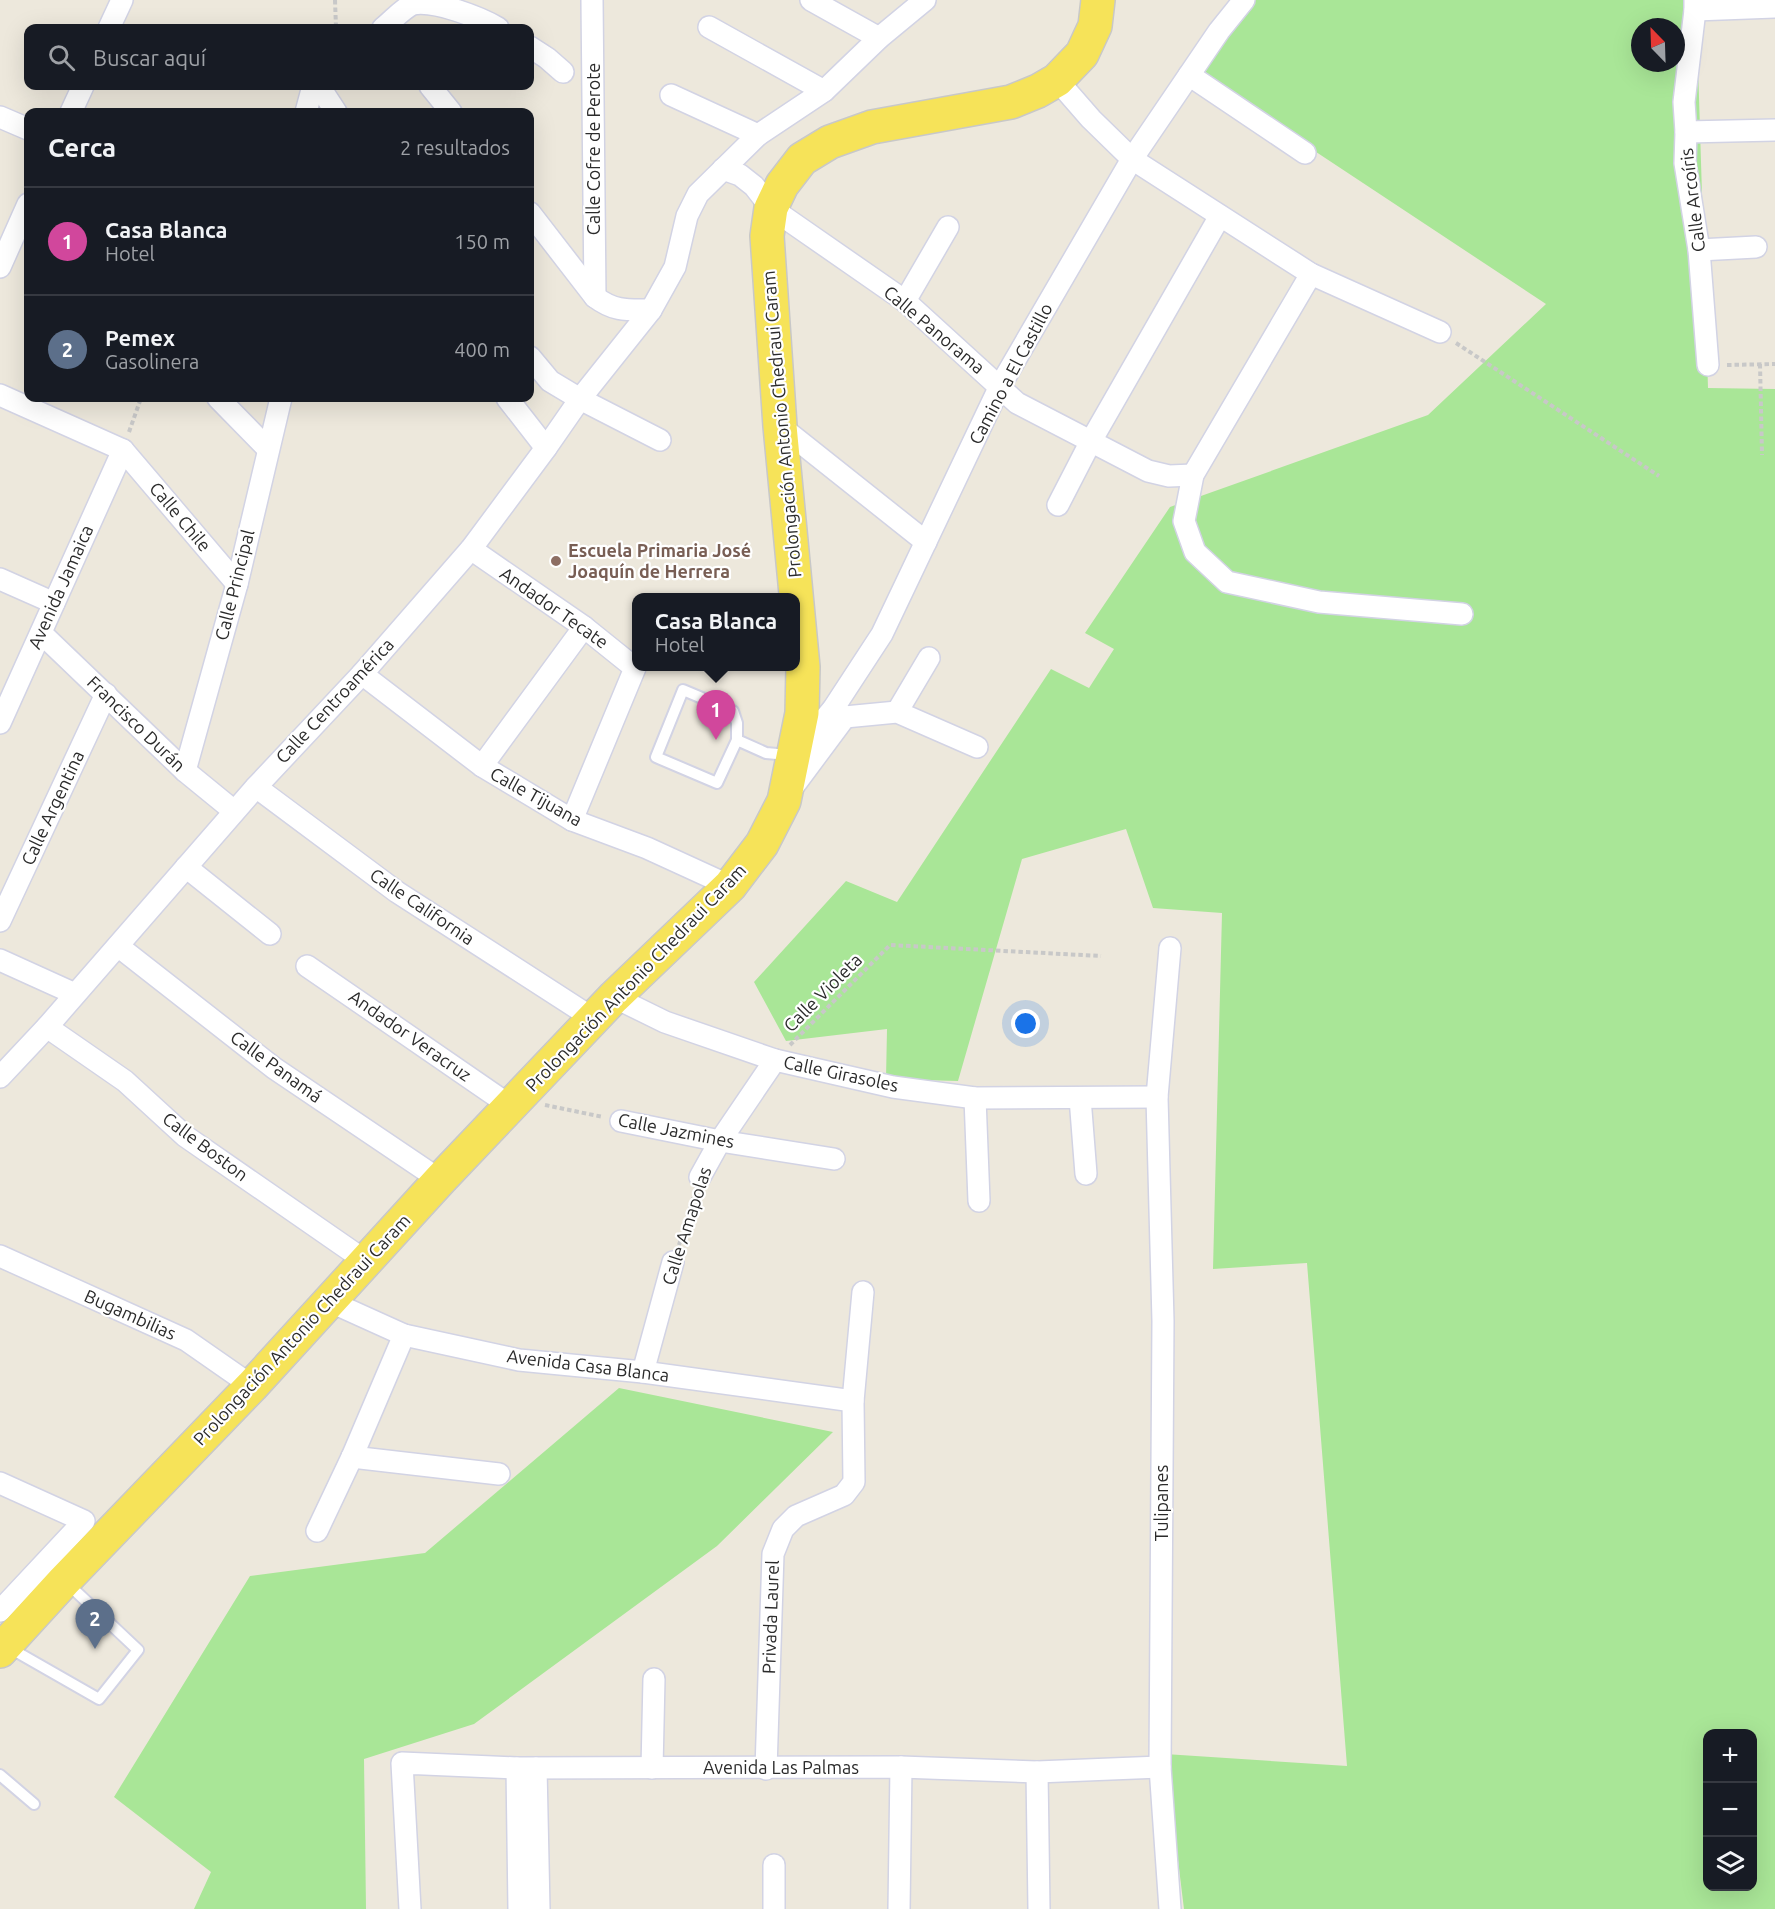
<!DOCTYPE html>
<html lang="es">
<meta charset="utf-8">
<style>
:root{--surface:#171b24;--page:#242831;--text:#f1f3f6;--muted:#9ea1a6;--line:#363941;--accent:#0b8043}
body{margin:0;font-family:Ubuntu,sans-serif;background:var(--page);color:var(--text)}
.controls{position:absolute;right:18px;bottom:18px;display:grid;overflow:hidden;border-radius:12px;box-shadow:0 6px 24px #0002}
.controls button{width:54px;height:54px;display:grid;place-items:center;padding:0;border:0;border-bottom:2px solid var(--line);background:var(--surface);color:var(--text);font:30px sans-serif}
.compass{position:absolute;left:1631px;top:18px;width:54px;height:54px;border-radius:50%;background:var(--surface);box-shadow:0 6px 24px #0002;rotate:337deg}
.you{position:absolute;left:1026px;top:1024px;width:21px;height:21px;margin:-15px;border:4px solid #fff;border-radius:50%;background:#1a73e8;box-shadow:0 0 0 9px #1a73e833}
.badge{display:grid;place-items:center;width:39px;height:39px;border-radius:50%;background:var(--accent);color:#fff;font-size:20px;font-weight:700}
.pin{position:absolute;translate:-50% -50px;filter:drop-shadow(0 2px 3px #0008)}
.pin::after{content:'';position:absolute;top:32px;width:21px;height:18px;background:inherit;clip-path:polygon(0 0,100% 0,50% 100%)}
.popup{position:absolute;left:632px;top:593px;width:168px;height:78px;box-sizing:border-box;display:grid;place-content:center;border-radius:12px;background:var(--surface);filter:drop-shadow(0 2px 4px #0005);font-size:20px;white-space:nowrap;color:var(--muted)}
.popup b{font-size:22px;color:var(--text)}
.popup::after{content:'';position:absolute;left:50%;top:100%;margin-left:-12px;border:12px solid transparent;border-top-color:var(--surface)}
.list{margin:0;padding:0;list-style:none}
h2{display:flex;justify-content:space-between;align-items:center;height:78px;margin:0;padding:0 24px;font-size:26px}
h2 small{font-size:20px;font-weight:400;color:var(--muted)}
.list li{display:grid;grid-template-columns:39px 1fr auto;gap:18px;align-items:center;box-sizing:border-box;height:108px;padding:0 24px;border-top:2px solid var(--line)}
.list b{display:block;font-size:22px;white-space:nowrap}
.list p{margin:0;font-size:20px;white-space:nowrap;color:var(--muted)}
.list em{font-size:20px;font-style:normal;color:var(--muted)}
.icon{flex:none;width:33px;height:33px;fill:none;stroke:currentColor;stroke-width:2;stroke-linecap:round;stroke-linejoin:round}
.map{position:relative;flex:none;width:1775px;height:1909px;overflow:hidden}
.search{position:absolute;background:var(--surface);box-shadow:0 6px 24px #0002;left:24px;top:24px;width:510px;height:66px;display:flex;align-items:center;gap:15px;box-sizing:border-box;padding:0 21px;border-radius:12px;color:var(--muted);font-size:22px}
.panel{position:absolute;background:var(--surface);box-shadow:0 6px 24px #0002;left:24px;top:108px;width:510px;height:294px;border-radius:12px}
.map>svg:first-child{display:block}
</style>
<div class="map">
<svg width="1775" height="1909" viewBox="0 0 1775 1909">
<rect width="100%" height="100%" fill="#ede8dc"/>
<!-- green -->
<g fill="#a9e697" fill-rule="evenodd">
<path d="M 1249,0 L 1696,0 L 1708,388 L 1775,389 L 1775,1909 L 1184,1909 L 1165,1754 L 1347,1766 L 1307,1263 L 1213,1269 L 1222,913 L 1153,908 L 1126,829 L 1022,859 L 958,1081 L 886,1079 L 887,1029 L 786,1041 L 754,982 L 846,881 L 897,902 L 1051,669 L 1089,688 L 1114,649 L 1085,633 L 1170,507 L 1428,415 L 1546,304 L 1186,66 ZM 1640,27 L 1676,27 L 1676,63 L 1640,63 ZM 1708,1734 L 1752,1734 L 1752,1886 L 1708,1886 Z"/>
<path d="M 619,1388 L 833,1432 L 717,1546 L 474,1724 L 364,1759 L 366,1909 L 194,1909 L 211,1872 L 114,1797 L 250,1576 L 425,1553 Z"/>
</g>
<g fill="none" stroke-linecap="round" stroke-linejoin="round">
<!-- service casing -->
<g stroke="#d2d3e4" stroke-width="14">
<g id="service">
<path d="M 737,740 L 737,723 L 733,711 L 683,690 L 656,757 L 717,783 L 737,740 L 766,753 L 788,755"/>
<path d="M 8,1647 L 99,1699 L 138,1650 L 68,1584"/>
<path d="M 0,1775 L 34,1804"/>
</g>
</g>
<!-- minor casing -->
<g stroke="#d2d3e4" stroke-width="24">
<g id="minor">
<path d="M 592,0 L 595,297"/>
<path d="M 811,0 L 879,38"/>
<path d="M 1695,0 L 1695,10 L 1684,102 L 1686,132 L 1685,163 L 1699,250 L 1708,365"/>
<path d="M 1695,10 L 1775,7"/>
<path d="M 709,27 L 824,91"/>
<path d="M 109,28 L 122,0"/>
<path d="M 383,28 C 392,21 402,9 413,4 C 435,0 479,17 498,28"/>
<path d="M 530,47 L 547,58 L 563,72"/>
<path d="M 1189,75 L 1305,153"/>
<path d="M 1057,80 L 1091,119 L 1132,159 L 1311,274 L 1440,332"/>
<path d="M 319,86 L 336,112"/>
<path d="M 430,86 L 451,112"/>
<path d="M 671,95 L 758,135"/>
<path d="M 71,112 L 83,86"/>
<path d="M 306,112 L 313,86"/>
<path d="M 0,117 L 28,129"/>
<path d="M 1686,132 L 1775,130"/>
<path d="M 723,169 L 740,175 L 754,186 L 771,208 L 905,301 L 1017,403 L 1148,471 L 1169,476 L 1193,475"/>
<path d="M 530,213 L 595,297 C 615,312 628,310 651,310"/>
<path d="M 1699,250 L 1756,247"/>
<path d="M 0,267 L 28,204"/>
<path d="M 1311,274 L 1193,475 L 1184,521 L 1195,552 L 1227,582 L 1319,602 L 1462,614"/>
<path d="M 905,301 L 948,227"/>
<path d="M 530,357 L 550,381 L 580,399 L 660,440"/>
<path d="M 0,395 L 123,450 L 237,584"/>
<path d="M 218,398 L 268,449"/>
<path d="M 507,398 L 546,448"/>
<path d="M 780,426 L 926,542"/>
<path d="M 1058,505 L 1091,441 L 1220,216"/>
<path d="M 471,549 L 584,627 L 635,668 L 572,820"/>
<path d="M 0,579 L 54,603"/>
<path d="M 41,633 L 185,771 L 234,811"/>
<path d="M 362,674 L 482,766 L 572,820 L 647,848 L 730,886"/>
<path d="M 833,709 L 845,717 L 897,712 L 977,747"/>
<path d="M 897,712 L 929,658"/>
<path d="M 0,723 L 123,450"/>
<path d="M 796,753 L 833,709 L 882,634 L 1000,386 L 1132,159 L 1219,31 L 1244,0"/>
<path d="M 482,766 L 584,627"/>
<path d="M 185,771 L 237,584 L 281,398"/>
<path d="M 256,787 L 397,892 L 594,1019"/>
<path d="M 790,791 L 845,717"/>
<path d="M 186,867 L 270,934"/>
<path d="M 0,921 L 106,694"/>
<path d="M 118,946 L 274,1068 L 440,1180"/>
<path d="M 0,960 L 75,994"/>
<path d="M 307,966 L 512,1107"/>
<path d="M 614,997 L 665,1022 L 775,1060 L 893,1087 L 975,1098 L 1157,1097"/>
<path d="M 47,1027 L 125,1081 L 185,1136 L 367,1262"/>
<path d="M 0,1077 L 47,1027 L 256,787 L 362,674 L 471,549 L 546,448 L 580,399 L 651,310 L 675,267 L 687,216 L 698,194 L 758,135 L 824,91 L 879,38 L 925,0"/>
<path d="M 975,1098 L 979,1201"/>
<path d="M 1080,1098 L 1086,1174"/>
<path d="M 621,1121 L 720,1141 L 834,1159"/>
<path d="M 700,1177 L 720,1141 L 775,1060"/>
<path d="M 0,1256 L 186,1340 L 252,1386"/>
<path d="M 331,1302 L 404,1335 L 519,1360 L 643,1372 L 853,1401"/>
<path d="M 643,1372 L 673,1262"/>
<path d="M 352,1457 L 499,1474"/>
<path d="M 0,1483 L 84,1521 L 0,1611"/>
<path d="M 317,1531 L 352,1457 L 404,1335"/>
<path d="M 517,1768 L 519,1909"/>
<path d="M 536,1768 L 539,1909"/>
<path d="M 652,1768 L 654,1679"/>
<path d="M 766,1769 L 773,1554 L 783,1529 L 796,1516 L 844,1495 L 854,1482 L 853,1401 L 863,1292"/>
<path d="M 1037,1772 L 1039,1909"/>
<path d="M 774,1865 L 774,1909"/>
<path d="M 410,1909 L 402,1763 L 517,1768 L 901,1767 L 1037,1772 L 1160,1767"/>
<path d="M 899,1909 L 901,1767"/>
<path d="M 1170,1909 L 1160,1767 L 1163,1321 L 1157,1097 L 1170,948"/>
</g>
</g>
<!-- primary casing -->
<g stroke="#c8c8c8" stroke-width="36">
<path id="primary" d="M 0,1651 L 64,1581 L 252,1386 L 440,1180 L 614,997 L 730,886 L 762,844 L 784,801 L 802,713 L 803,667 L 780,426 L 767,236 L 771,208 L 782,185 L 802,159 L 830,142 L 872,127 L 1011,102 L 1038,91 L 1057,80 L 1082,54 L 1095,26 L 1098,0"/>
</g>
<!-- path -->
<g stroke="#c8c8c8" stroke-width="4" stroke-dasharray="4.5 3" stroke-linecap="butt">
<path d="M 335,0 L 336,28"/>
<path d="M 1456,343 L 1659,476"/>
<path d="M 1760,364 L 1762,455"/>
<path d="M 1727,365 L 1775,364"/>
<path d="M 129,432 L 141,398"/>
<path d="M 790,1045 L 890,945 L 1101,956"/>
<path d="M 545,1105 L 603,1117"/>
<path d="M 679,1245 L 694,1195"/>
</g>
<!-- service -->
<use href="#service" stroke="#fff" stroke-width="10"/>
<!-- minor -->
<use href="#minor" stroke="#fff" stroke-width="21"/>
<!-- primary -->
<use href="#primary" stroke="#f6e359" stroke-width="33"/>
</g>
<!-- markers -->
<circle fill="#8d6e63" stroke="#fff" stroke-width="2" cx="556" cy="561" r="6"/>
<g text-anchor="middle" stroke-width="4.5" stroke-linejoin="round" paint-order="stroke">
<!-- street labels -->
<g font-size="18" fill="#2b2b2b" stroke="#fff">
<text transform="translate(594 149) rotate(-90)" y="6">Calle Cofre de Perote</text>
<text transform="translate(1693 200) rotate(-97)" y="6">Calle Arcoíris</text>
<text transform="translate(934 330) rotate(40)" y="6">Calle Panorama</text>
<text transform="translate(1011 374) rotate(-62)" y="6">Camino a El Castillo</text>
<text transform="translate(782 424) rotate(-95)" y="6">Prolongación Antonio Chedraui Caram</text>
<text transform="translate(180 517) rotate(50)" y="6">Calle Chile</text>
<text transform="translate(235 585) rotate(-76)" y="6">Calle Principal</text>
<text transform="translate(61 587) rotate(-66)" y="6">Avenida Jamaica</text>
<text transform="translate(554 608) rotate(35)" y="6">Andador Tecate</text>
<text transform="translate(335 701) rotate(-47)" y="6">Calle Centroamérica</text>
<text transform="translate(136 724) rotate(44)" y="6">Francisco Durán</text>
<text transform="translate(536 797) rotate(29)" y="6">Calle Tijuana</text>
<text transform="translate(53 808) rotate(-65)" y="6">Calle Argentina</text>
<text transform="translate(422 907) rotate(34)" y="6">Calle California</text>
<text transform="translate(636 978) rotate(-46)" y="6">Prolongación Antonio Chedraui Caram</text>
<text transform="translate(823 993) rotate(-45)" y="6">Calle Violeta</text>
<text transform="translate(410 1036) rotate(35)" y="6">Andador Veracruz</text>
<text transform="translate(276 1067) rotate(36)" y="6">Calle Panamá</text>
<text transform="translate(841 1074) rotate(12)" y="6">Calle Girasoles</text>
<text transform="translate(676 1131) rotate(11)" y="6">Calle Jazmines</text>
<text transform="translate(205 1147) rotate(37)" y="6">Calle Boston</text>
<text transform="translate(687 1226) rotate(-72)" y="6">Calle Amapolas</text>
<text transform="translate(130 1315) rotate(24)" y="6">Bugambilias</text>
<text transform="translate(302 1330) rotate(-47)" y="6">Prolongación Antonio Chedraui Caram</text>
<text transform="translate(588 1366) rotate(7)" y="6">Avenida Casa Blanca</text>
<text transform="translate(1162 1503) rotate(-90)" y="6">Tulipanes</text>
<text transform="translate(771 1617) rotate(-88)" y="6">Privada Laurel</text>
<text x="781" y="1774">Avenida Las Palmas</text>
</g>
<!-- education labels -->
<g font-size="18" font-weight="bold" fill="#785e54" stroke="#fff" text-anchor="start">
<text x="568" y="557">Escuela Primaria José<tspan x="568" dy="21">Joaquín de Herrera</tspan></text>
</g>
</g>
</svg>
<div class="controls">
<button>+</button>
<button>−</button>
<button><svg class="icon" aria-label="layers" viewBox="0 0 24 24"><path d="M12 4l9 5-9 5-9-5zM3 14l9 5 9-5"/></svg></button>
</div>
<svg class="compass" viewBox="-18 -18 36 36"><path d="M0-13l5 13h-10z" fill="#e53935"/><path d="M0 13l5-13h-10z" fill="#9ea1a6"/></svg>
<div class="you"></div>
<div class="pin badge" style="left:716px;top:740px;background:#d1479c">1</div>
<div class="popup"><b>Casa Blanca</b>Hotel</div>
<div class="pin badge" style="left:95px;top:1649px;background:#5c6f8a">2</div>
<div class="search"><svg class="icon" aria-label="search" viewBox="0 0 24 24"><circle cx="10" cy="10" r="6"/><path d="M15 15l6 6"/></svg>Buscar aquí</div>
<section class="panel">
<h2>Cerca<small>2 resultados</small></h2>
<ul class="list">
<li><span class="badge" style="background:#d1479c">1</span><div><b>Casa Blanca</b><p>Hotel</p></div><em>150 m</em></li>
<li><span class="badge" style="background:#5c6f8a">2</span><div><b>Pemex</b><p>Gasolinera</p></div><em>400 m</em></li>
</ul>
</section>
</div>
